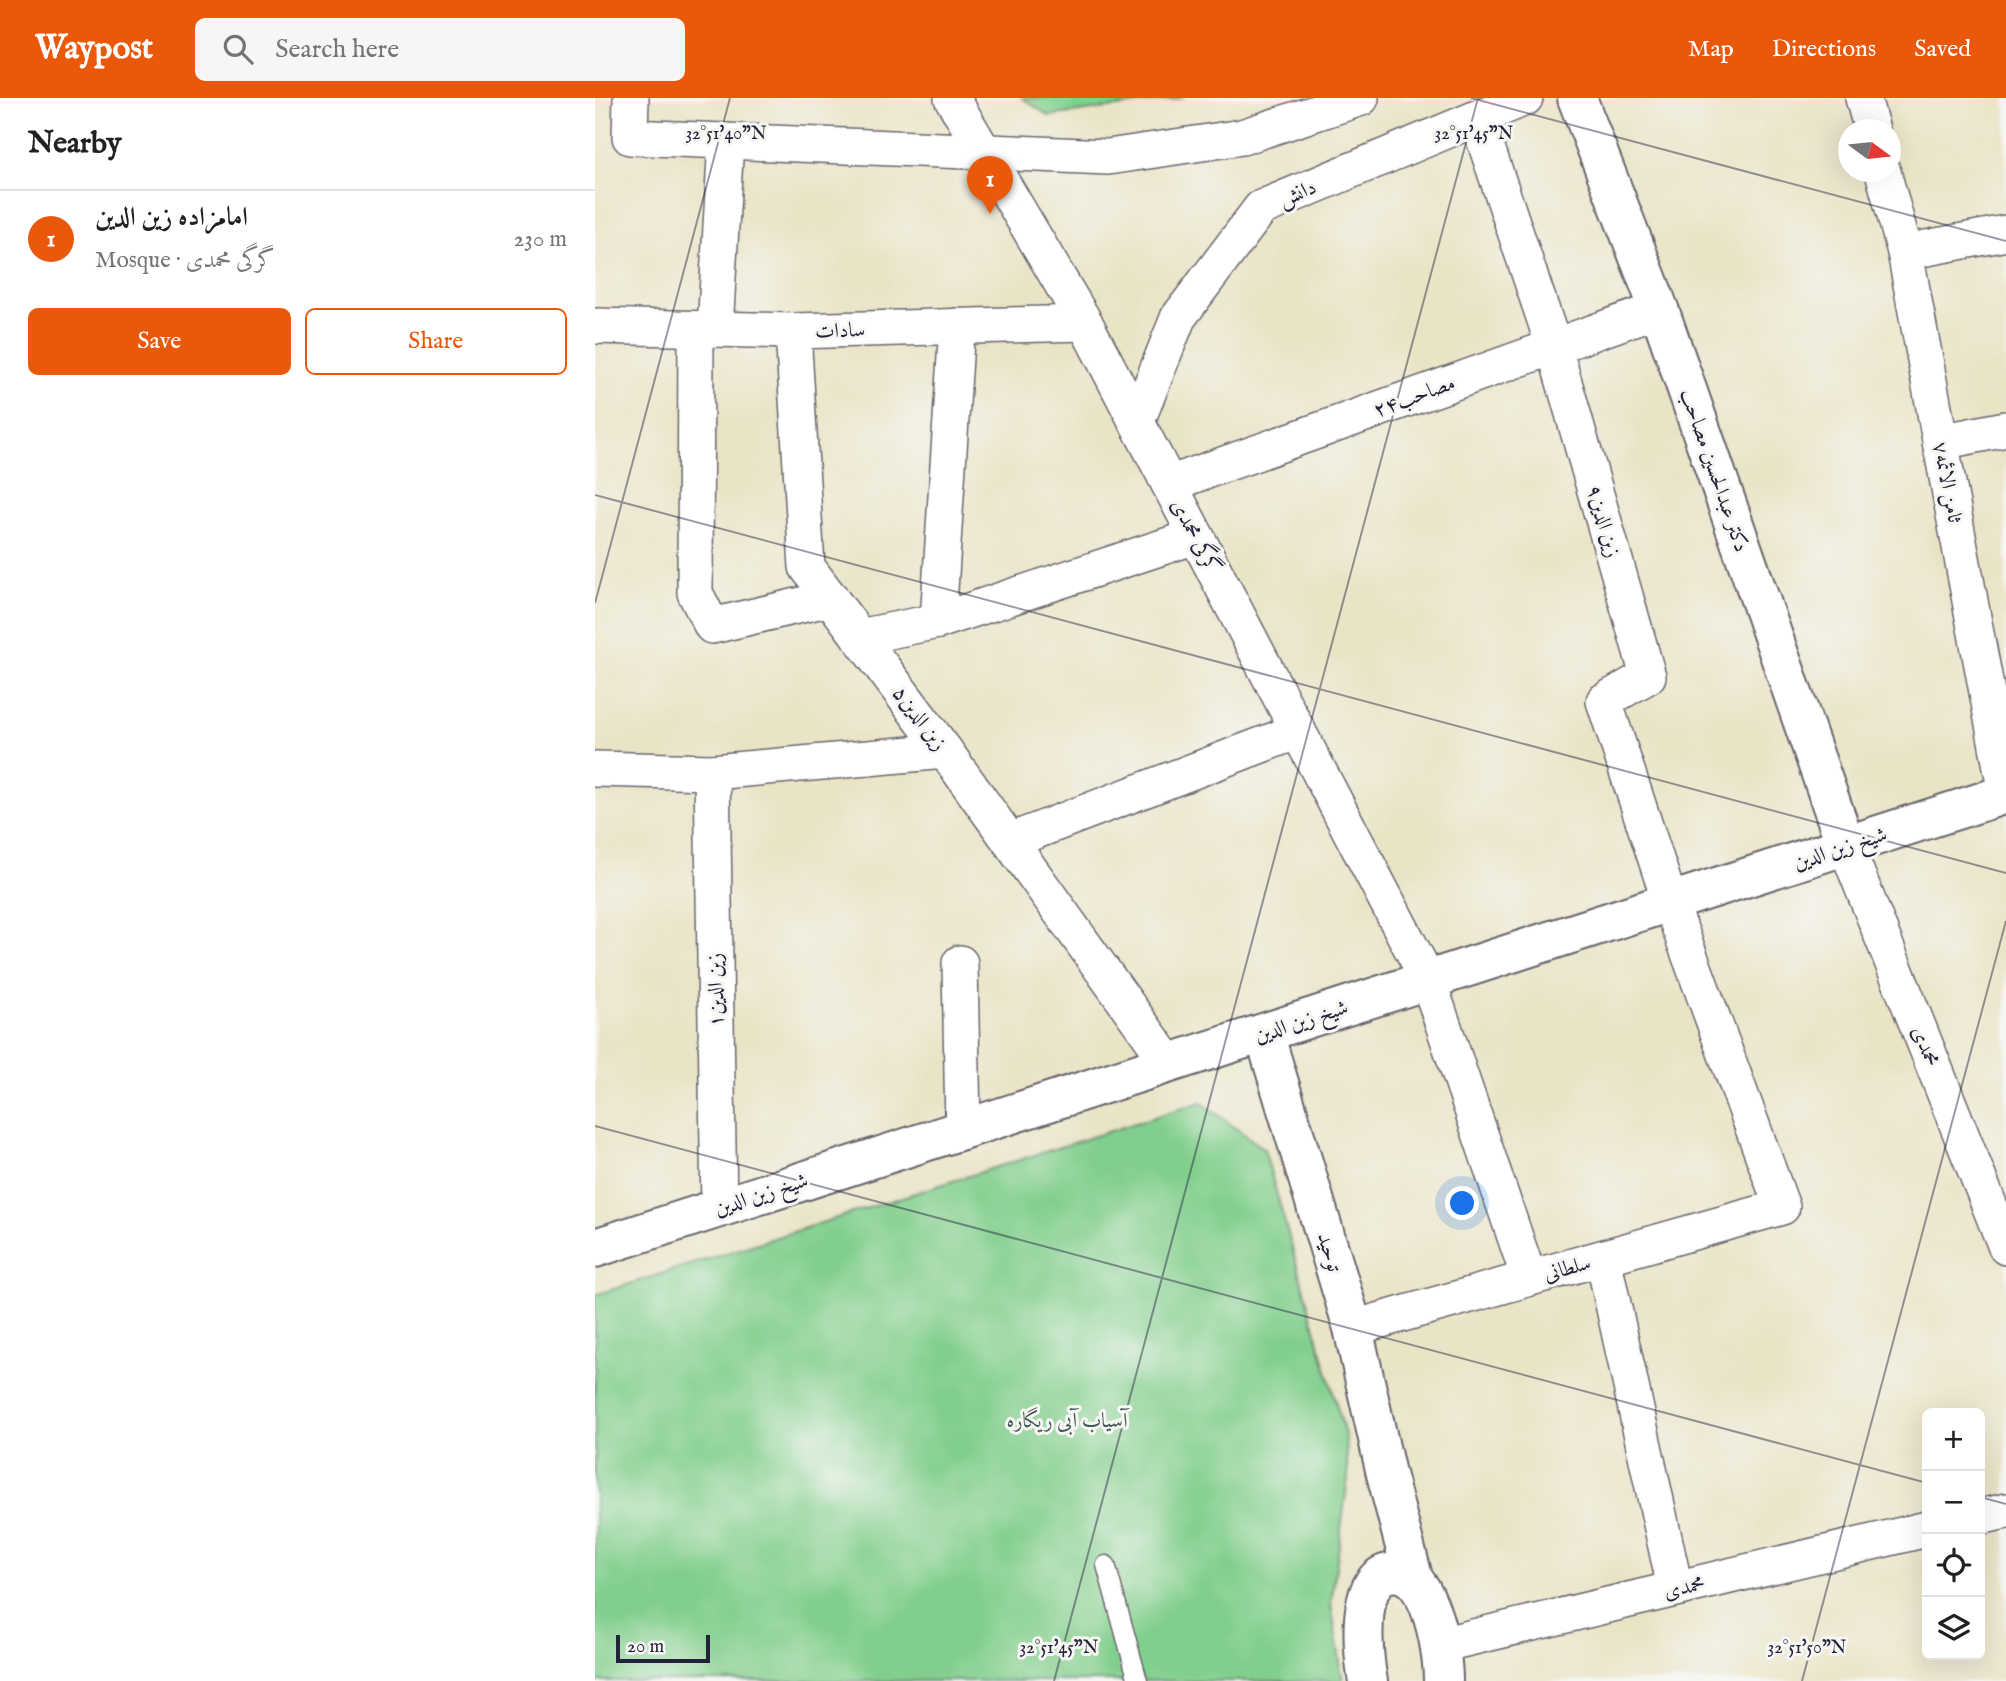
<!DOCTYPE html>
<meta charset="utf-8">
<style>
:root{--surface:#fff;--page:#f6f6f6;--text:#202124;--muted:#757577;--line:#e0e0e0;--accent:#ea580c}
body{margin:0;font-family:"IM FELL English",Amiri,serif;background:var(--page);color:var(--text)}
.controls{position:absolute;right:21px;bottom:21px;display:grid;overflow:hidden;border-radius:10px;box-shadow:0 7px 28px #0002}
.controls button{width:63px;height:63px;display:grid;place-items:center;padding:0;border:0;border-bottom:2px solid var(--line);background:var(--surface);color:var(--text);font:35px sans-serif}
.compass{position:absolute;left:1243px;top:21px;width:63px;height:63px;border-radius:50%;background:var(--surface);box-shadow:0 7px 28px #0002;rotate:105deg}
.scale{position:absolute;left:21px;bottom:18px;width:94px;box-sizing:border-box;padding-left:7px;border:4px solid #22223b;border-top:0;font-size:19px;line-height:24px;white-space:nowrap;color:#22223b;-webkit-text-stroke:5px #f6f6f2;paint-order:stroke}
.you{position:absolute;left:868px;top:1106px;width:24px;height:24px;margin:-18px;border:5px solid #fff;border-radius:50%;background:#1a73e8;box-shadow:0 0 0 10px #1a73e833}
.badge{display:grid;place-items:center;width:46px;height:46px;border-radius:50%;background:var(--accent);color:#fff;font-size:23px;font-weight:700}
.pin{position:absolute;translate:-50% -58px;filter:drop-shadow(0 2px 4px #0008)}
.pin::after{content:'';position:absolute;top:37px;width:24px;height:21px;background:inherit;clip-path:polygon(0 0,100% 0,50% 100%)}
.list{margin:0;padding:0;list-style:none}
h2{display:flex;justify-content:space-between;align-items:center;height:91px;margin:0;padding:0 28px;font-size:30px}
h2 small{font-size:23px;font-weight:400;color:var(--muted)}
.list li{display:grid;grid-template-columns:46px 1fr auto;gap:21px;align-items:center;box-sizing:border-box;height:98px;padding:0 28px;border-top:2px solid var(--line)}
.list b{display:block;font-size:26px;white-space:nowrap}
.list p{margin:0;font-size:23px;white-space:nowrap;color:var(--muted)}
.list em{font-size:23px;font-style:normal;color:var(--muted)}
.actions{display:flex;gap:14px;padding:21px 28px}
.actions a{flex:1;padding:16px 0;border:2px solid var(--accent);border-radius:10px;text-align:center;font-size:24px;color:var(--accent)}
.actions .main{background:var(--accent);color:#fff}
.icon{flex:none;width:38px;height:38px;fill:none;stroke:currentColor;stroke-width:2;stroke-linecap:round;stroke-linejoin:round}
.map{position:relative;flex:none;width:1411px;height:1583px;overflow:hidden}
header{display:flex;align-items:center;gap:42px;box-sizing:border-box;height:98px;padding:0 35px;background:var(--accent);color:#fff}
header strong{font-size:33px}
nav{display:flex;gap:38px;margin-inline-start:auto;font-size:24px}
.search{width:490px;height:63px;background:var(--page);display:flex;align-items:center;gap:18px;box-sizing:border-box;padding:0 24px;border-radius:10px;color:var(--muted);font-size:26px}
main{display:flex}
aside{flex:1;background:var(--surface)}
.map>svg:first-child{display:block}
</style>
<header>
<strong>Waypost</strong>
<div class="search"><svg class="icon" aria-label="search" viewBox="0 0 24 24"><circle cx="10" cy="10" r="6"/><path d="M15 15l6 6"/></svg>Search here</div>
<nav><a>Map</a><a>Directions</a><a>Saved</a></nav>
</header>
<main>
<aside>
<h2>Nearby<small></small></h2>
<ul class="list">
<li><span class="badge">1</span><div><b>امامزاده زین الدین</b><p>Mosque · گرگی محمدی</p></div><em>230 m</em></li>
</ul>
<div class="actions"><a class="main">Save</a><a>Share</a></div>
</aside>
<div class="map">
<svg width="1411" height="1583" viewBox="0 0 1411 1583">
<rect width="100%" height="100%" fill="#f6f6f2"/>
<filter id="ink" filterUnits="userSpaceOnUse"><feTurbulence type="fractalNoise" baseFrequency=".0143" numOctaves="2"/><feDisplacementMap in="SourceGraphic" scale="14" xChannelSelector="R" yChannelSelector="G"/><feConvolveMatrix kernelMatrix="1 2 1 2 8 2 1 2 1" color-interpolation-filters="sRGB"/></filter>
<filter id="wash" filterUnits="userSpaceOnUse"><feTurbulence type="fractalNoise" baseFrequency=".00686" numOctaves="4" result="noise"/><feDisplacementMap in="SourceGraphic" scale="28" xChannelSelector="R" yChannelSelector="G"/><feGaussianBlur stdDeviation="1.57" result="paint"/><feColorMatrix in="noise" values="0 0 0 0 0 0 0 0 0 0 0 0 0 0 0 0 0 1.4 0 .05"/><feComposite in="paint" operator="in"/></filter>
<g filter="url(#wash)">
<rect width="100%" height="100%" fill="#eae4c7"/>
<!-- green -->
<g fill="#82cf8d" stroke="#527864" stroke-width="2">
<path d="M 427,0 L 589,0 L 454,18 Z"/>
<path d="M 606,1004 L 669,1051 L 751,1340 L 753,1380 L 736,1506 L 748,1583 L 0,1583 L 0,1197 Z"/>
</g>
</g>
<g filter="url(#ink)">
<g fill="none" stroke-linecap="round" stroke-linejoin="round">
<!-- service casing -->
<g stroke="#68666c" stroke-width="21">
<path id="service" d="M 511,1467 L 543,1583"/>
</g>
<!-- minor casing -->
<g stroke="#68666c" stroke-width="38">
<g id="minor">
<path d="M 36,0 L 35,39 L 513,59 L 647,39 L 766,0"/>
<path d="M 357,0 L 490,225 L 833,882 L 934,1180"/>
<path d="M 1268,0 L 1277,32"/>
<path d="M 1288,74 L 1310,154 L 1411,696"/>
<path d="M 1310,154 L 1411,135"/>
<path d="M 0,228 L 198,233 L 490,225"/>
<path d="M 101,231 L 100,495 L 117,528 L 236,500"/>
<path d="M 120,231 L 131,43"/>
<path d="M 198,233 L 212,469 L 350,653 L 574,965"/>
<path d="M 542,323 L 583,220 L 666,110 L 930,0"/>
<path d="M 1345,344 L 1411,331"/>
<path d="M 574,386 L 1064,211"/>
<path d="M 343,523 L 362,228"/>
<path d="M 264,539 L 343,523 L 601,438"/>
<path d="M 0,671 L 117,674 L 350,653"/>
<path d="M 117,674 L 124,1110"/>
<path d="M 415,743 L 703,633"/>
<path d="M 1251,748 L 1411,1149"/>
<path d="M 365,865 L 368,1031"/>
<path d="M 1008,1160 L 1080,1490"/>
<path d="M 758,1230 L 1187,1109 L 1075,804 L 1009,603 L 1053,578 L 959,249 L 882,20"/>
<path d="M 1385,1419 L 1411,1413"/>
<path d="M 845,1547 L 1332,1431"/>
</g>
</g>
<!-- tertiary casing -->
<g stroke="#68666c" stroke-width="42">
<g id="tertiary">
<path d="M 982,0 L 1064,211 L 1251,748"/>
<path d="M 669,935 L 758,1230 L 791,1376 L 819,1483"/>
<path d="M 0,1150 L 1411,696"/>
<path d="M 773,1583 C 768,1558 758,1467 804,1475 C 837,1480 848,1556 848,1583"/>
</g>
</g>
<!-- service -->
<use href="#service" stroke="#fff" stroke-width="18"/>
<!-- minor -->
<use href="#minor" stroke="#fff" stroke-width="35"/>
<!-- tertiary -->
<use href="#tertiary" stroke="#fff" stroke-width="38"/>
</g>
</g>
<!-- ticks -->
<path fill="none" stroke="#22223b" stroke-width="2" stroke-opacity="0.45" d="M 876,0 L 1411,143M 0,397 L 1411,775M 0,505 L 135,0M 0,1028 L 1332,1385M 1385,1399 L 1411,1406M 459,1583 L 883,0M 1207,1583 L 1411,823"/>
<g text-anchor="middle" stroke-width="6" stroke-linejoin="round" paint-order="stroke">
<!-- street labels -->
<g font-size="21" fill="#22223b" stroke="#f6f6f2">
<text transform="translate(702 95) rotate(-23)" y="7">دانش</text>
<text transform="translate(245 232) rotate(-2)" y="7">سادات</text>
<text transform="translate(819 298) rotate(-20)" y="7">مصاحب۲۴</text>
<text transform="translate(1120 372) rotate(71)" y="7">دکتر عبدالحسین مصاحب</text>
<text transform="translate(1353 384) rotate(79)" y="7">ثامن الا‌ئمه۷</text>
<text transform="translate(1009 423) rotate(74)" y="7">زین الدین۹</text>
<text transform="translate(601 438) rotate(62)" y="7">گرگی محمدی</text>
<text transform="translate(325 620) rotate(53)" y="7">زین الدین۵</text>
<text transform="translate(1245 750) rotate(-18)" y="7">شیخ زین الدین</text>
<text transform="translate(120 892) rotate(-91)" y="7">زین الدین۱</text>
<text transform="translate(706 923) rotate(-18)" y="7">شیخ زین الدین</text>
<text transform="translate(1331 948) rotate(68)" y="7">محمدی</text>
<text transform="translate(166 1096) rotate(-18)" y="7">شیخ زین الدین</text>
<text transform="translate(735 1154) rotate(73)" y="7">توحید</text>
<text transform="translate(972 1170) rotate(-16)" y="7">سلطانی</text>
<text transform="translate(1089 1489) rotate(-13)" y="7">محمدی</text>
</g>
<!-- park labels -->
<g font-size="21" fill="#3f5654" stroke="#f6f6f2">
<text x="472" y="1329">آسیاب آبی ریگاره</text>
</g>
</g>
<g font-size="18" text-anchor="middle" fill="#22223b" stroke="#f6f6f2" stroke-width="6" stroke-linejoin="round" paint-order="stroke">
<text x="131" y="41">32°51'40"N</text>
<text x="879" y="41">32°51'45"N</text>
<text x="464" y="1555">32°51'45"N</text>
<text x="1212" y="1555">32°51'50"N</text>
</g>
</svg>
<div class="controls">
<button>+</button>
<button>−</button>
<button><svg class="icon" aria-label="locate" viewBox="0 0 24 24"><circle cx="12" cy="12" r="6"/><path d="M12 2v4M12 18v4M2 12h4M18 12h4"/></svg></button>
<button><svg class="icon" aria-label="layers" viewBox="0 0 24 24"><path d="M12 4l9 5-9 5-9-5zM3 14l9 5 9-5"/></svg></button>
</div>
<svg class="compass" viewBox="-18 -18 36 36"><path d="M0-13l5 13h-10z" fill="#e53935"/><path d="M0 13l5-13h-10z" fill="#757577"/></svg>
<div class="scale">20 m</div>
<div class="you"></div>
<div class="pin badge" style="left:395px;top:116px">1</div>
</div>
</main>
